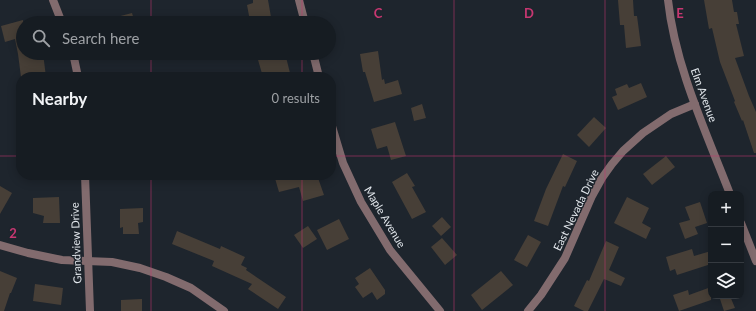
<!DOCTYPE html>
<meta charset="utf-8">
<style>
:root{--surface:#161c22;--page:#1f252a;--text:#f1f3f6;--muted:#9ea1a5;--line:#353a40}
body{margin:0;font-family:Lato,sans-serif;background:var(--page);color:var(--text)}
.controls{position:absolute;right:12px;bottom:12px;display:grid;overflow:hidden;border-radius:8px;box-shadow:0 2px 10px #0003}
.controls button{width:36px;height:36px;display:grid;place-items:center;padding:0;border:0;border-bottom:1px solid var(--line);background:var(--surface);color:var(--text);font:20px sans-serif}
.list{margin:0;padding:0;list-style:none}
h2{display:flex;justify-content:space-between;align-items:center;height:52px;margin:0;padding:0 16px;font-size:17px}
h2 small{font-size:13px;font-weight:400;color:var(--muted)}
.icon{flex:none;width:22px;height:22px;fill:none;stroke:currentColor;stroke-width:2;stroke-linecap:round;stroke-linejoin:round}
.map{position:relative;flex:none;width:756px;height:311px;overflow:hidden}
.search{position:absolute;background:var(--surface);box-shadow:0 2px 10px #0003;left:16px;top:16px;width:320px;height:44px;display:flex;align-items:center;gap:10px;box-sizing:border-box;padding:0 14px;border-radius:22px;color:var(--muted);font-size:15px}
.panel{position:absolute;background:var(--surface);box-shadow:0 2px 10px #0003;left:16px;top:72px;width:320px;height:108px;border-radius:16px}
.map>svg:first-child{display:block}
</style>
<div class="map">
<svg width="756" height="311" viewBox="0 0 756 311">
<rect width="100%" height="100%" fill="#1e252d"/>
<!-- building -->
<g fill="#473f37">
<path d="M 253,0 L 268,0 L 271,17 L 250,21 L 247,5 L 253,3 Z"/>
<path d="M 618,0 L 633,0 L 634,16 L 637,16 L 641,46 L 626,48 L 624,25 L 620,25 Z"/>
<path d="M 704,0 L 732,0 L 734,12 L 737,12 L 739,24 L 736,24 L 744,56 L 735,58 L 749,96 L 756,112 L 756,153 L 754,153 L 743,120 L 742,121 L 734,102 L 735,101 L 720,62 L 712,28 L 709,29 Z"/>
<path d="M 132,13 L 135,23 L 105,23 L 105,20 Z"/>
<path d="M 23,20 L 23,53 L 43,53 L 46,77 L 21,77 L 18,54 L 15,39 L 5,42 L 1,26 Z"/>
<path d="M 378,51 L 382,80 L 384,79 L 385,84 L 398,80 L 402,94 L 374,102 L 365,72 L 363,72 L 360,54 Z"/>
<path d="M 256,53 L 285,53 L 291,77 L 263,77 Z"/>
<path d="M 641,83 L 647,97 L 618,110 L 612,97 L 617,95 L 615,89 L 627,84 L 629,88 Z"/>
<path d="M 422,104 L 426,118 L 414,121 L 411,108 Z"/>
<path d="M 594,117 L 606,128 L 589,147 L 577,135 Z"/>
<path d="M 395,122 L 406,156 L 391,160 L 387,146 L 377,149 L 371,129 Z"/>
<path d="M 563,154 L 577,161 L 565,187 L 563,186 L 548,226 L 534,221 L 546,189 Z"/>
<path d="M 666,156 L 675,167 L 652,185 L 643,174 Z"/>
<path d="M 407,173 L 415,186 L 412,187 L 426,212 L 412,219 L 392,182 Z"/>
<path d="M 274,175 L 317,175 L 324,195 L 303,201 L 299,187 L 279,192 Z"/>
<path d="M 0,186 L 12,193 L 0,214 Z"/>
<path d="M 59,197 L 60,223 L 43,223 L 44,216 L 33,213 L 33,198 Z"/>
<path d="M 627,197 L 649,208 L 642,223 L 651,228 L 646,239 L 614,223 Z"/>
<path d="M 700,202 L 707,223 L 695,227 L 698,234 L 685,239 L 679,223 L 690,220 L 685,207 Z"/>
<path d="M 143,208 L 143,222 L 138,223 L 139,234 L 123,234 L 123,227 L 120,228 L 120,209 Z"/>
<path d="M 442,217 L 451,227 L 441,236 L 432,226 Z"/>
<path d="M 339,219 L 349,239 L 327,250 L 317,230 Z"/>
<path d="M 308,226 L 317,239 L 303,248 L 294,235 Z"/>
<path d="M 177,231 L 220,249 L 221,246 L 245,257 L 241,265 L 247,268 L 246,270 L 286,297 L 278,309 L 248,289 L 252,284 L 212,266 L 214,261 L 172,244 Z"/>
<path d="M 528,235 L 541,242 L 527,267 L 514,260 Z"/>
<path d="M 442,238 L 457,255 L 445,265 L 431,247 Z"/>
<path d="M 606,241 L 619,247 L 609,270 L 625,278 L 621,286 L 604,279 L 588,311 L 584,311 L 574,306 L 587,280 L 589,281 Z"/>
<path d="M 692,249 L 694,256 L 711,251 L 711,264 L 677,275 L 675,269 L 670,271 L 666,257 Z"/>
<path d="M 370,268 L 385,290 L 385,294 L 377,300 L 372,292 L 363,298 L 355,287 L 359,284 L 355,278 Z"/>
<path d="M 0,271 L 17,278 L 11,293 L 10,293 L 4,311 L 0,311 Z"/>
<path d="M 501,271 L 513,285 L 482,310 L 471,295 Z"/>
<path d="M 35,284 L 63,288 L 61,305 L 33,301 Z"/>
<path d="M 711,287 L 711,300 L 679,311 L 673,295 L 688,290 L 689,295 Z"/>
<path d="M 719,296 L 730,296 L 735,308 L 724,311 Z"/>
<path d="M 142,299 L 142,311 L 121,311 L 121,300 Z"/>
</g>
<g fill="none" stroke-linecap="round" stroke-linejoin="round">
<!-- minor -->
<g stroke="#826b6e" stroke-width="8">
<path d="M 53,0 L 62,23"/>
<path d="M 299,0 L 305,23"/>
<path d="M 73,53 L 78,77"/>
<path d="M 313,53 L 319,77"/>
<path d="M 331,123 L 343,163 L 361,202 L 390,250 L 440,311"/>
<path d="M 85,175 L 90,311"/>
<path d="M 0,245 L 28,253 L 62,260 L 112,262 L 140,268 L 166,277 L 191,288 L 224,311"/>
<path d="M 528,311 L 541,295 L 565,258 L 592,196 L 602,178 L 612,164 L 623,151 L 643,133 L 671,114 L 695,104"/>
</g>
<!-- tertiary -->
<g stroke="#826b6e" stroke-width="8">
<path d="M 668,0 C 675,66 706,132 730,194"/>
<path d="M 741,223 L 756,261"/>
</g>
</g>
<!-- grid -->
<path fill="none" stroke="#c73771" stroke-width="1" stroke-opacity="0.55" d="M 151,0 L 151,23M 302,0 L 302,23M 454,0 L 454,311M 605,0 L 605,311M 151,53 L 151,77M 302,53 L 302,77M 0,156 L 21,156M 331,156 L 756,156M 151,175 L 151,311M 302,175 L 302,311"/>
<g text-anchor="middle" stroke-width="3" stroke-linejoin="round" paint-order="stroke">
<!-- street labels -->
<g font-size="11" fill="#e3e8ed" stroke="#1e252d">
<text transform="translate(704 95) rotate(70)" y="4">Elm Avenue</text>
<text transform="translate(576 210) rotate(-64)" y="4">East Nevada Drive</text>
<text transform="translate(385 217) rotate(59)" y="4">Maple Avenue</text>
<text transform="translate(76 243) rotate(-92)" y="4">Grandview Drive</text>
</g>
</g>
<g font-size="13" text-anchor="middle" font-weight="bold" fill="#c73771" stroke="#1e252d" stroke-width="3" stroke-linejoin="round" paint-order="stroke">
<text x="378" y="18">C</text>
<text x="529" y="18">D</text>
<text x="680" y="18">E</text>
<text x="13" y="238">2</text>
</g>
</svg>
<div class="controls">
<button>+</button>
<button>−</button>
<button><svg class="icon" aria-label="layers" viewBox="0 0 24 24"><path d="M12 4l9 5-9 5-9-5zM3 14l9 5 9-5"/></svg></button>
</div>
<div class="search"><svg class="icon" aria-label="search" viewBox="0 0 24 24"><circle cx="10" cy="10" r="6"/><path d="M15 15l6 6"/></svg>Search here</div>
<section class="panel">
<h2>Nearby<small>0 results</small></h2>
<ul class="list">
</ul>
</section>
</div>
